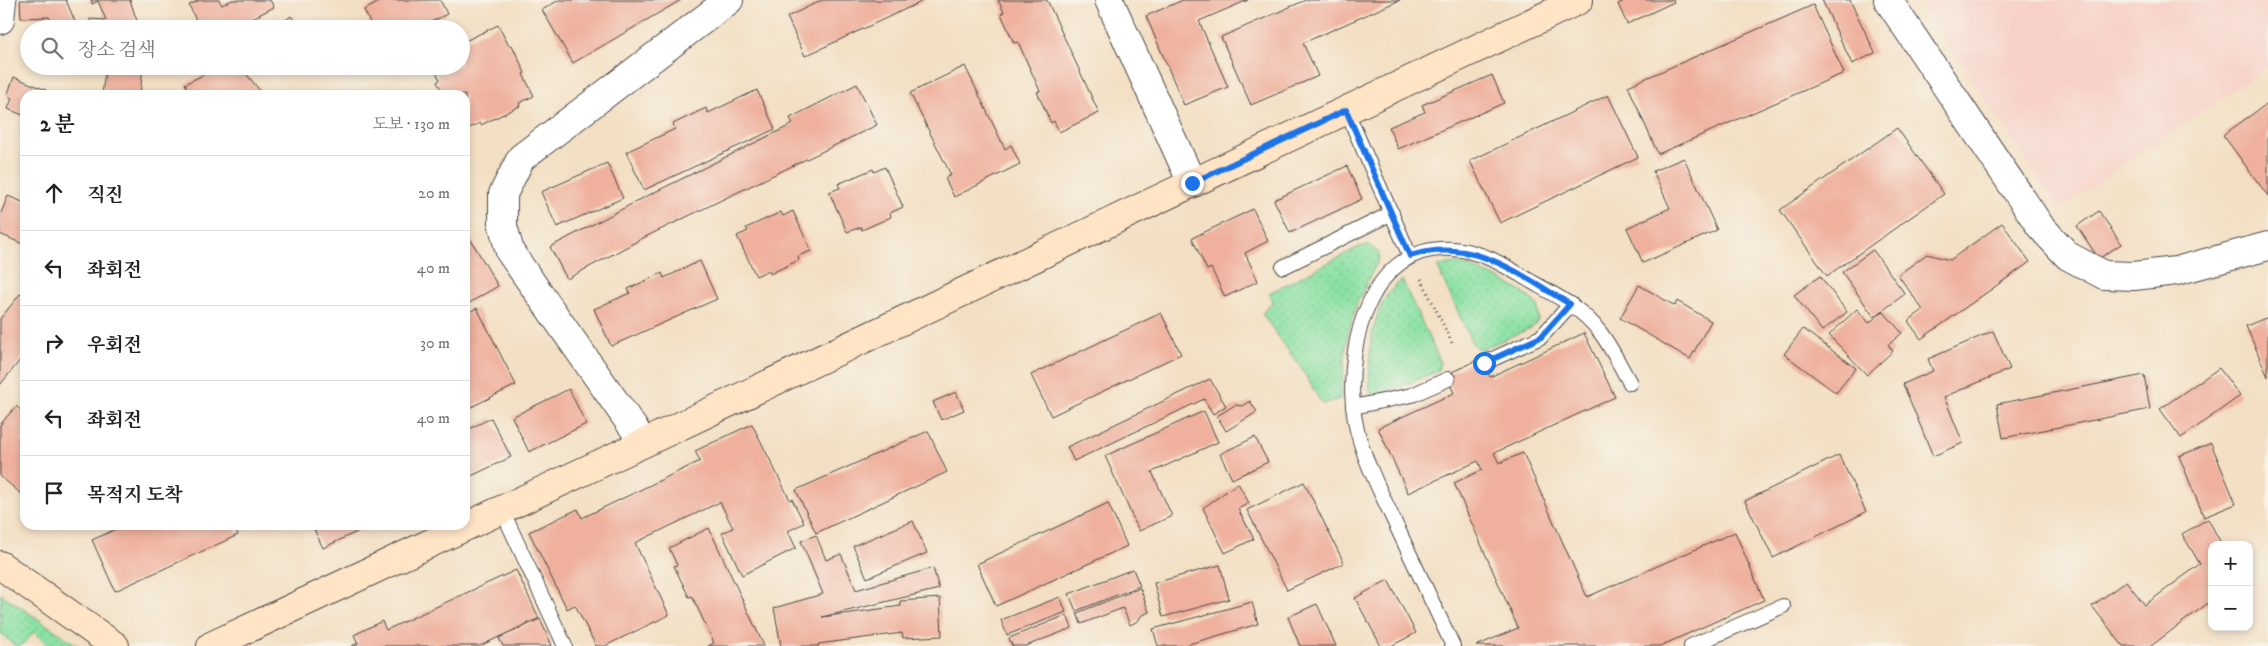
<!DOCTYPE html>
<html lang="ko">
<meta charset="utf-8">
<style>
:root{--surface:#fff;--page:#f6f6f6;--text:#222;--muted:#767676;--line:#e0e0e0}
body{margin:0;font-family:"IM FELL DW Pica","Noto Serif KR",serif;background:var(--page);color:var(--text)}
.controls{position:absolute;right:15px;bottom:15px;display:grid;overflow:hidden;border-radius:10px;box-shadow:0 2px 8px #0003}
.controls button{width:45px;height:45px;display:grid;place-items:center;padding:0;border:0;border-bottom:1px solid var(--line);background:var(--surface);color:var(--text);font:25px sans-serif}
.stop{position:absolute;width:15px;height:15px;margin:-11px;border:4px solid #1a73e8;border-radius:50%;background:#fff}
.stop.end{background:#1a73e8;border-color:#fff;box-shadow:0 1px 5px #0008}
.list{margin:0;padding:0;list-style:none}
h2{display:flex;justify-content:space-between;align-items:center;height:65px;margin:0;padding:0 20px;font-size:21px}
h2 small{font-size:16px;font-weight:400;color:var(--muted)}
.list li{display:grid;grid-template-columns:32px 1fr auto;gap:15px;align-items:center;box-sizing:border-box;height:75px;padding:0 20px;border-top:1px solid var(--line)}
.list b{display:block;font-size:19px;white-space:nowrap}
.list em{font-size:16px;font-style:normal;color:var(--muted)}
.icon{flex:none;width:28px;height:28px;fill:none;stroke:currentColor;stroke-width:2;stroke-linecap:round;stroke-linejoin:round}
.map{position:relative;flex:none;width:2268px;height:646px;overflow:hidden}
.search{position:absolute;background:var(--surface);box-shadow:0 2px 8px #0003;left:20px;top:20px;width:450px;height:55px;display:flex;align-items:center;gap:12px;box-sizing:border-box;padding:0 18px;border-radius:28px;color:var(--muted);font-size:19px}
.panel{position:absolute;background:var(--surface);box-shadow:0 2px 8px #0003;left:20px;top:90px;width:450px;height:440px;border-radius:15px}
.map>svg:first-child{display:block}
</style>
<div class="map">
<svg width="2268" height="646" viewBox="0 0 2268 646">
<defs>
<pattern id="grass-dots" width="8" height="8" patternUnits="userSpaceOnUse" patternTransform="scale(1.25)"><rect width="8" height="8" fill="#8ae1a4"/><path d="M2 2h.1M6 6h.1" fill="none" stroke="#77c18d" stroke-width="1.8" stroke-linecap="round"/></pattern>
</defs>
<rect width="100%" height="100%" fill="#f7f3e8"/>
<filter id="ink" filterUnits="userSpaceOnUse"><feTurbulence type="fractalNoise" baseFrequency=".02" numOctaves="2"/><feDisplacementMap in="SourceGraphic" scale="10" xChannelSelector="R" yChannelSelector="G"/><feConvolveMatrix kernelMatrix="1 2 1 2 8 2 1 2 1" color-interpolation-filters="sRGB"/></filter>
<filter id="wash" filterUnits="userSpaceOnUse"><feTurbulence type="fractalNoise" baseFrequency=".0096" numOctaves="4" result="noise"/><feDisplacementMap in="SourceGraphic" scale="20" xChannelSelector="R" yChannelSelector="G"/><feGaussianBlur stdDeviation="1.12" result="paint"/><feColorMatrix in="noise" values="0 0 0 0 0 0 0 0 0 0 0 0 0 0 0 0 0 1.4 0 .05"/><feComposite in="paint" operator="in"/></filter>
<g filter="url(#wash)">
<rect width="100%" height="100%" fill="#f3dfc3"/>
<!-- built -->
<path fill="#f7d1c8" d="M 1919,0 L 2268,0 L 2268,67 L 2059,209 Z"/>
<!-- grass -->
<g fill="url(#grass-dots)" stroke="#5a8668">
<path d="M 1369,245 L 1379,253 L 1379,258 L 1357,303 L 1347,338 L 1340,399 L 1322,404 L 1301,368 L 1262,314 L 1272,302 L 1269,293 L 1359,247 Z"/>
<path d="M 1455,263 C 1480,268 1520,287 1538,305 L 1538,321 L 1531,328 L 1480,350 L 1473,345 L 1437,266 Z"/>
<path d="M 1402,280 L 1440,361 L 1438,371 L 1380,395 L 1370,393 C 1368,356 1369,304 1402,280 Z"/>
<path d="M 1,594 L 78,646 L 49,646 L 34,632 L 21,646 L 15,646 L 0,632 Z"/>
</g>
<g id="blocks">
<!-- building -->
<g fill="#efb19e">
<path d="M 20,0 L 66,0 L 78,29 L 54,29 L 49,17 L 21,18 Z"/>
<path d="M 91,0 L 130,0 L 138,24 L 147,25 L 147,29 L 89,29 L 90,19 L 106,20 L 98,1 L 92,4 Z"/>
<path d="M 200,0 L 219,0 L 222,5 L 232,0 L 270,0 L 274,7 L 232,29 L 200,29 L 189,5 Z"/>
<path d="M 383,0 L 440,0 L 447,14 L 417,29 L 373,29 L 364,10 Z"/>
<path d="M 559,0 L 681,0 L 573,63 L 542,10 Z"/>
<path d="M 822,0 L 925,0 L 805,56 L 787,17 Z"/>
<path d="M 998,0 L 1047,0 L 1099,113 L 1059,132 L 1054,121 L 1051,123 L 1037,92 L 1040,91 L 1018,42 L 1014,43 L 1001,14 L 1004,12 Z"/>
<path d="M 1183,0 L 1248,0 L 1199,21 L 1228,87 L 1184,105 L 1146,16 Z"/>
<path d="M 1306,0 L 1400,0 L 1303,43 L 1318,76 L 1251,105 L 1221,37 Z"/>
<path d="M 1626,0 L 1673,0 L 1674,2 L 1627,24 L 1618,4 Z"/>
<path d="M 1822,0 L 1850,0 L 1875,53 L 1852,64 Z"/>
<path d="M 1813,5 L 1844,73 L 1658,154 L 1628,86 Z"/>
<path d="M 291,16 L 301,29 L 274,29 Z"/>
<path d="M 498,25 L 509,46 L 512,45 L 525,73 L 523,74 L 534,96 L 519,103 L 520,106 L 481,125 L 480,123 L 465,130 L 465,95 L 444,95 L 437,82 L 440,80 L 433,66 L 461,66 L 461,43 Z"/>
<path d="M 92,66 L 143,66 L 140,95 L 102,95 L 105,71 L 92,69 Z"/>
<path d="M 221,66 L 240,66 L 261,92 L 258,95 L 232,95 L 230,91 L 222,95 L 191,95 L 185,84 Z"/>
<path d="M 965,66 L 1005,149 L 1011,145 L 1020,164 L 954,197 L 945,178 L 951,175 L 910,93 Z"/>
<path d="M 1492,75 L 1504,103 L 1398,149 L 1389,127 L 1425,112 L 1422,105 Z"/>
<path d="M 14,77 L 46,90 L 44,95 L 25,95 L 25,116 L 8,109 L 12,98 L 7,96 Z"/>
<path d="M 857,84 L 877,125 L 645,237 L 567,279 L 550,247 L 647,196 L 793,124 L 790,118 Z"/>
<path d="M 757,90 L 775,129 L 644,190 L 626,152 L 675,129 L 673,124 L 706,108 L 708,113 Z"/>
<path d="M 1608,95 L 1638,157 L 1500,223 L 1470,161 Z"/>
<path d="M 2268,103 L 2268,196 L 2223,135 Z"/>
<path d="M 1897,128 L 1944,194 L 1827,276 L 1780,210 Z"/>
<path d="M 1684,158 L 1717,230 L 1643,263 L 1627,228 L 1670,208 L 1653,171 Z"/>
<path d="M 607,163 L 623,198 L 557,227 L 541,192 Z"/>
<path d="M 1347,166 L 1362,199 L 1290,233 L 1274,200 Z"/>
<path d="M 885,167 L 903,207 L 890,213 L 891,217 L 862,230 L 861,227 L 847,232 L 829,192 L 840,188 L 838,184 L 873,169 L 874,172 Z"/>
<path d="M 8,196 L 25,203 L 25,245 L 0,234 L 0,215 Z"/>
<path d="M 1253,209 L 1268,241 L 1245,253 L 1258,281 L 1225,297 L 1211,268 L 1207,270 L 1192,238 Z"/>
<path d="M 793,211 L 811,251 L 798,256 L 799,260 L 770,274 L 769,270 L 756,276 L 737,236 L 748,231 L 746,228 L 781,212 L 783,216 Z"/>
<path d="M 2099,211 L 2121,244 L 2099,259 L 2077,226 Z"/>
<path d="M 2002,223 L 2030,262 L 1921,339 L 1908,321 L 1923,310 L 1898,275 L 1927,254 L 1950,260 Z"/>
<path d="M 465,230 L 498,286 L 469,303 L 465,297 Z"/>
<path d="M 1873,250 L 1905,294 L 1874,317 L 1842,272 Z"/>
<path d="M 700,261 L 717,299 L 611,346 L 594,309 L 630,293 L 628,289 L 662,273 L 664,278 Z"/>
<path d="M 1820,276 L 1847,312 L 1822,331 L 1794,295 Z"/>
<path d="M 1639,285 L 1675,306 L 1677,301 L 1711,321 L 1690,359 L 1620,318 Z"/>
<path d="M 20,294 L 25,298 L 25,354 L 0,385 L 0,319 Z"/>
<path d="M 477,308 L 516,385 L 465,410 L 465,361 L 469,359 L 465,350 L 465,314 Z"/>
<path d="M 1857,309 L 1869,323 L 1883,311 L 1902,333 L 1888,345 L 1893,351 L 1867,375 L 1829,335 Z"/>
<path d="M 1161,313 L 1181,354 L 1051,416 L 1031,375 Z"/>
<path d="M 2268,317 L 2268,377 L 2246,326 Z"/>
<path d="M 1803,329 L 1856,368 L 1836,393 L 1784,354 Z"/>
<path d="M 1993,331 L 2010,369 L 1944,397 L 1963,443 L 1933,456 L 1903,384 L 1933,371 L 1928,359 Z"/>
<path d="M 1584,333 L 1615,397 L 1494,453 L 1499,463 L 1523,453 L 1587,597 L 1735,532 L 1764,600 L 1660,646 L 1476,646 L 1518,628 L 1454,483 L 1482,470 L 1478,461 L 1408,493 L 1378,428 L 1454,393 L 1446,375 L 1481,358 L 1490,377 Z"/>
<path d="M 2219,368 L 2240,396 L 2181,438 L 2160,409 Z"/>
<path d="M 2144,375 L 2150,409 L 2003,438 L 1997,404 Z"/>
<path d="M 1210,379 L 1226,406 L 1213,414 L 1204,399 L 1074,461 L 1067,447 Z"/>
<path d="M 569,389 L 586,424 L 529,452 L 512,417 Z"/>
<path d="M 956,392 L 964,410 L 941,420 L 933,402 Z"/>
<path d="M 1250,401 L 1257,412 L 1226,431 L 1217,416 L 1235,405 L 1242,406 Z"/>
<path d="M 16,406 L 25,414 L 25,437 L 21,441 L 25,444 L 25,497 L 0,476 L 0,425 Z"/>
<path d="M 1204,411 L 1218,442 L 1152,472 L 1172,516 L 1139,531 L 1105,456 Z"/>
<path d="M 491,418 L 511,457 L 465,479 L 465,431 Z"/>
<path d="M 752,424 L 790,500 L 792,499 L 804,523 L 788,531 L 796,548 L 742,575 L 722,533 L 733,528 L 720,502 L 635,543 L 669,615 L 605,646 L 596,646 L 575,605 L 567,609 L 529,532 L 578,509 L 582,518 L 700,461 L 695,451 Z"/>
<path d="M 928,431 L 947,472 L 816,533 L 796,490 Z"/>
<path d="M 1255,437 L 1268,462 L 1232,479 L 1220,454 Z"/>
<path d="M 2211,443 L 2236,504 L 2204,517 L 2179,456 Z"/>
<path d="M 1839,455 L 1866,512 L 1773,558 L 1745,501 Z"/>
<path d="M 1304,482 L 1344,563 L 1287,590 L 1247,510 Z"/>
<path d="M 1238,483 L 1249,503 L 1238,509 L 1254,539 L 1225,553 L 1203,508 Z"/>
<path d="M 1108,503 L 1127,546 L 996,606 L 977,564 Z"/>
<path d="M 2208,519 L 2222,545 L 2212,545 L 2212,600 L 2151,646 L 2123,646 L 2092,606 L 2126,581 L 2145,605 L 2200,564 L 2182,534 Z"/>
<path d="M 913,521 L 927,553 L 867,578 L 853,546 Z"/>
<path d="M 125,525 L 233,525 L 238,535 L 115,591 L 92,540 Z"/>
<path d="M 312,525 L 371,525 L 323,548 Z"/>
<path d="M 709,528 L 764,646 L 708,646 L 714,643 L 692,596 L 689,597 L 674,566 L 677,565 L 669,548 Z"/>
<path d="M 816,535 L 826,560 L 841,554 L 856,590 L 933,568 L 939,589 L 822,617 L 901,606 L 900,601 L 940,598 L 942,636 L 903,638 L 902,633 L 818,644 L 819,646 L 781,646 L 774,608 L 823,594 L 801,541 Z"/>
<path d="M 1220,565 L 1229,599 L 1163,617 L 1154,583 Z"/>
<path d="M 1133,569 L 1140,586 L 1076,611 L 1069,594 Z"/>
<path d="M 516,570 L 539,618 L 480,646 L 352,646 L 358,643 L 354,635 L 382,621 L 386,630 Z"/>
<path d="M 1388,580 L 1416,633 L 1391,646 L 1381,646 L 1355,598 Z"/>
<path d="M 1140,588 L 1149,612 L 1141,616 L 1138,621 L 1130,625 L 1123,608 L 1081,624 L 1077,613 Z"/>
<path d="M 1060,597 L 1066,612 L 1007,635 L 1001,620 Z"/>
<path d="M 1252,602 L 1258,624 L 1182,646 L 1158,646 L 1153,629 Z"/>
<path d="M 1317,604 L 1336,646 L 1300,646 L 1288,617 Z"/>
<path d="M 1067,615 L 1072,628 L 1026,646 L 1012,646 L 1009,638 Z"/>
<path d="M 540,619 L 552,646 L 503,646 L 499,638 Z"/>
</g>
</g>
</g>
<g filter="url(#ink)">
<use href="#blocks" fill-opacity="0" stroke="#494642" stroke-width="1"/>
<g fill="none" stroke-linecap="round" stroke-linejoin="round">
<!-- service casing -->
<g stroke="#494642" stroke-width="16">
<g id="service">
<path d="M 1346,110 L 1410,256"/>
<path d="M 1283,267 L 1392,213"/>
<path d="M 1484,363 L 1541,337 L 1571,304"/>
<path d="M 1353,407 L 1412,395 L 1448,379"/>
<path d="M 502,510 L 565,646"/>
<path d="M 1453,646 C 1434,605 1414,564 1395,523 C 1378,486 1356,446 1353,405 C 1347,342 1371,243 1453,249 C 1483,251 1507,267 1532,282 C 1555,295 1583,309 1599,331 C 1611,346 1620,366 1630,383"/>
<path d="M 1691,646 L 1783,606"/>
</g>
</g>
<!-- minor casing -->
<g stroke="#494642" stroke-width="30">
<g id="minor">
<path d="M 1109,0 L 1192,183"/>
<path d="M 1888,0 L 2040,226 L 2068,256 L 2104,275 L 2134,276 L 2176,271 L 2268,246"/>
<path d="M 0,20 L 2,0"/>
<path d="M 644,443 L 510,252 L 503,226 L 503,194 L 521,158 L 729,0"/>
</g>
</g>
<!-- secondary casing -->
<g stroke="#494642" stroke-width="30">
<g id="secondary">
<path d="M 0,565 L 115,646"/>
<path d="M 211,646 L 644,443 L 1579,0"/>
</g>
</g>
<!-- path -->
<path stroke="#494642" stroke-width="3" stroke-dasharray="1 4" stroke-linecap="butt" d="M 1421,279 L 1453,345"/>
<!-- service -->
<use href="#service" stroke="#fff" stroke-width="14"/>
<!-- minor -->
<use href="#minor" stroke="#fff" stroke-width="28"/>
<!-- secondary -->
<use href="#secondary" stroke="#ffe4c6" stroke-width="28"/>
</g>
</g>
<g fill="none" stroke-linecap="round" stroke-linejoin="round" filter="url(#ink)">
<!-- route -->
<path stroke="#1a73e8" stroke-width="6" d="M 1192,183 L 1346,110 L 1410,256 C 1474,236 1518,274 1570,304 L 1541,337 L 1484,363"/>
</g>
</svg>
<div class="controls">
<button>+</button>
<button>−</button>
</div>
<div class="stop" style="left:1484px;top:363px"></div>
<div class="stop end" style="left:1192px;top:183px"></div>
<div class="search"><svg class="icon" aria-label="search" viewBox="0 0 24 24"><circle cx="10" cy="10" r="6"/><path d="M15 15l6 6"/></svg>장소 검색</div>
<section class="panel">
<h2>2 분<small>도보 · 130 m</small></h2>
<ul class="list">
<li><svg class="icon" aria-label="ahead" viewBox="0 0 24 24"><path d="M12 20V5M6 11l6-6 6 6"/></svg><div><b>직진</b></div><em>20 m</em></li>
<li><svg class="icon" aria-label="left" viewBox="0 0 24 24"><path d="M17 20v-9H6M10 6l-5 5 5 5"/></svg><div><b>좌회전</b></div><em>40 m</em></li>
<li><svg class="icon" aria-label="right" viewBox="0 0 24 24"><path d="M7 20v-9h11M14 6l5 5-5 5"/></svg><div><b>우회전</b></div><em>30 m</em></li>
<li><svg class="icon" aria-label="left" viewBox="0 0 24 24"><path d="M17 20v-9H6M10 6l-5 5 5 5"/></svg><div><b>좌회전</b></div><em>40 m</em></li>
<li><svg class="icon" aria-label="arrive" viewBox="0 0 24 24"><path d="M6 21V4h12l-3 4 3 4H6"/></svg><div><b>목적지 도착</b></div></li>
</ul>
</section>
</div>
